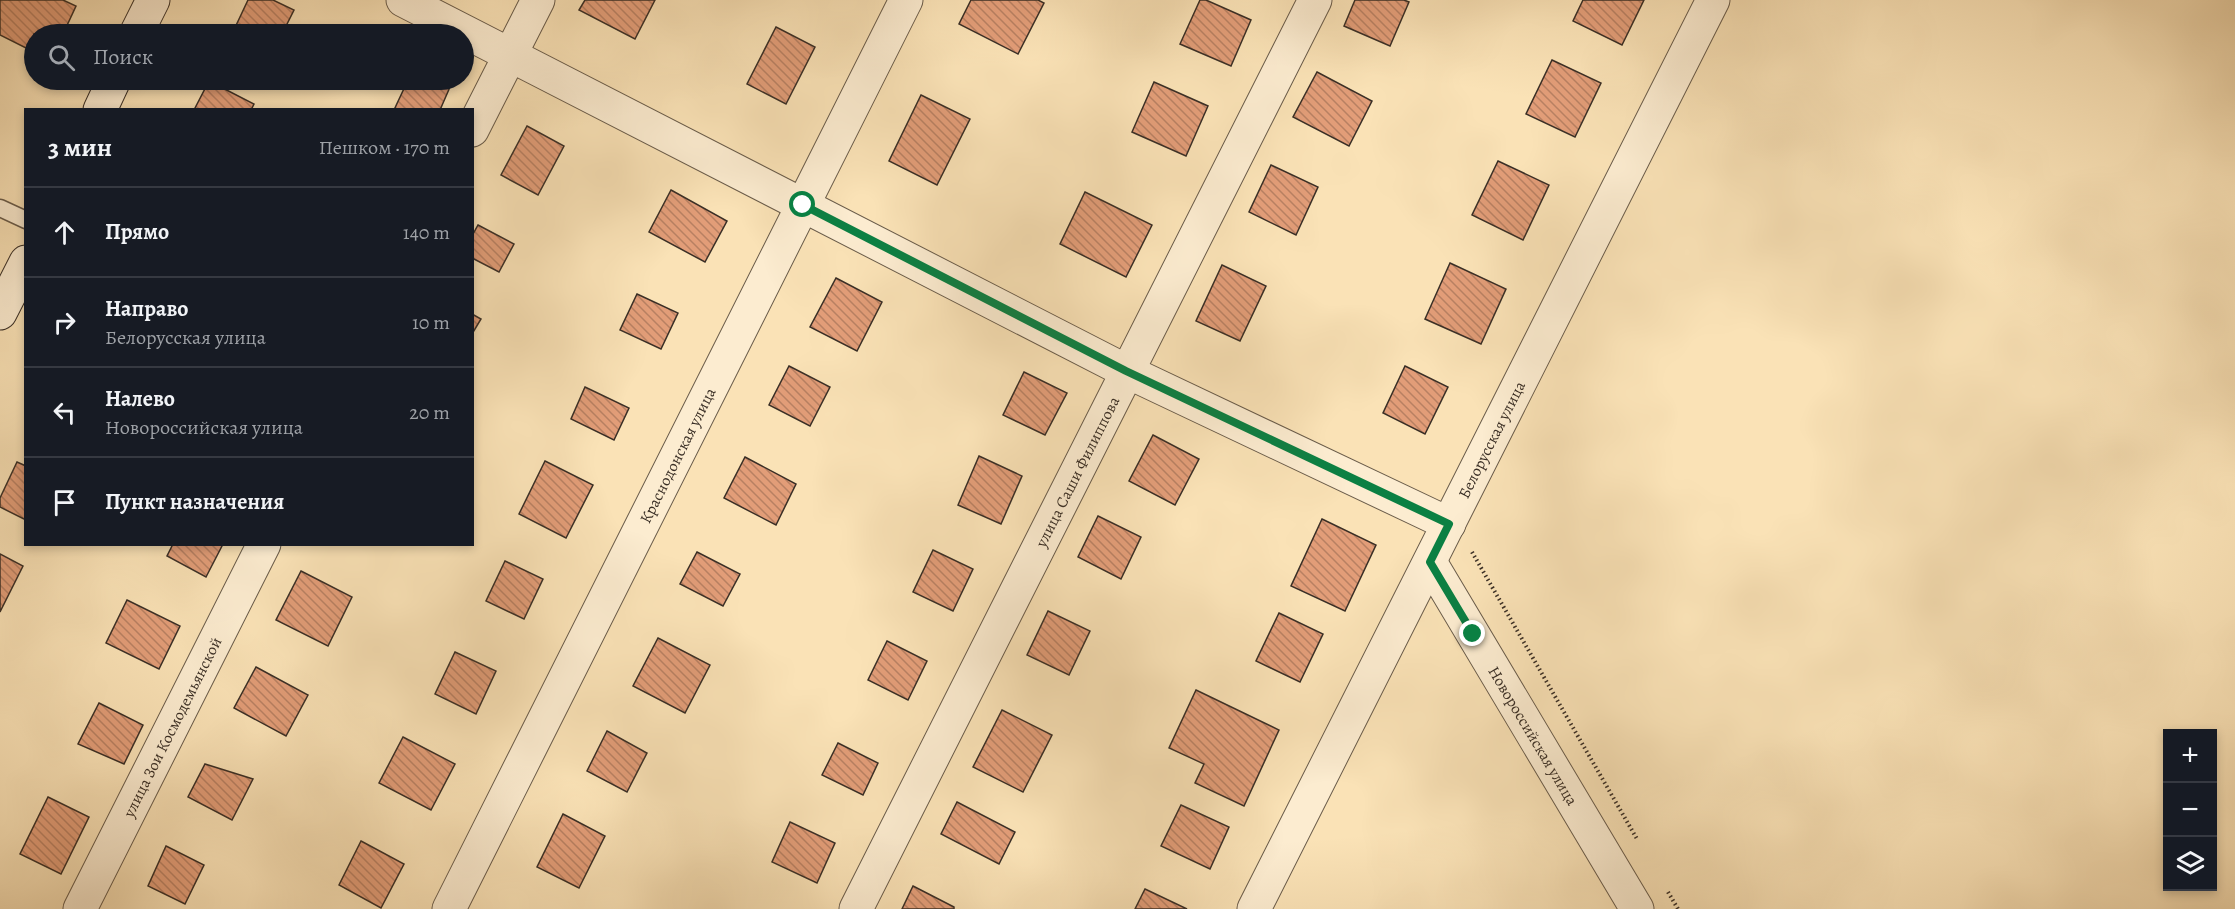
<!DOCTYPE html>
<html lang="ru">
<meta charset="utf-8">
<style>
:root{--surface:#171b24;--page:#242831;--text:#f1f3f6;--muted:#9ea1a6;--line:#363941}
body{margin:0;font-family:Alegreya,serif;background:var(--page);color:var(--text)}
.controls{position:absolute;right:18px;bottom:18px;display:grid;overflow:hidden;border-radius:0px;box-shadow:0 3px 9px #0003}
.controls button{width:54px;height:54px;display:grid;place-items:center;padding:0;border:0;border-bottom:2px solid var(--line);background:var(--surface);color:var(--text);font:30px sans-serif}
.stop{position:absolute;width:18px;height:18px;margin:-14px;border:4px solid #0b8043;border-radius:50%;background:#fff}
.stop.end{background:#0b8043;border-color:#fff;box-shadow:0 2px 6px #0008}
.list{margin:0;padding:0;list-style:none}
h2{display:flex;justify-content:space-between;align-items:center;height:78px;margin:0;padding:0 24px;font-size:26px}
h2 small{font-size:20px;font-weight:400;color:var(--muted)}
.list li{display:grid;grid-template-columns:39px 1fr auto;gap:18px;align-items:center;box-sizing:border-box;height:90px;padding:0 24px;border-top:2px solid var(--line)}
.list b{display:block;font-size:22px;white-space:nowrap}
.list p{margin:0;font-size:20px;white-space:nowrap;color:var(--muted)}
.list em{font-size:20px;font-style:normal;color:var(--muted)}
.icon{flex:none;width:33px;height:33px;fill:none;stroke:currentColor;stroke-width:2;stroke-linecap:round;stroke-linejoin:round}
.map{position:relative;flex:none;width:2235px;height:909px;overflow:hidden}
.search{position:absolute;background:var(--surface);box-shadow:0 3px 9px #0003;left:24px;top:24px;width:450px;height:66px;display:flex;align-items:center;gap:15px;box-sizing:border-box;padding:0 21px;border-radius:33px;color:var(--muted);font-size:22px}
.panel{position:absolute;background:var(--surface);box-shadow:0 3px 9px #0003;left:24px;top:108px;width:450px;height:438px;border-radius:0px}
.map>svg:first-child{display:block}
</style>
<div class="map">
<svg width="2235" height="909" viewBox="0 0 2235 909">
<defs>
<pattern id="building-back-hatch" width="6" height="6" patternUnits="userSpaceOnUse" patternTransform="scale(1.5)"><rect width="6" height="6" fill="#e29d78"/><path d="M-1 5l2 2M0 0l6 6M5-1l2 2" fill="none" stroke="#b88062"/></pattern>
</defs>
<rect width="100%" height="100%" fill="#fae2b6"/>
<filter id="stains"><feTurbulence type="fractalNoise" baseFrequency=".00333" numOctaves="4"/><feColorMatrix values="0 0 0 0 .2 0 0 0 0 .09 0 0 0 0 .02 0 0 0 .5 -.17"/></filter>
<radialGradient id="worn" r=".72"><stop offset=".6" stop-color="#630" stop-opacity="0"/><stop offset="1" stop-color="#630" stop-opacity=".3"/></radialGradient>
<!-- building -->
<g fill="url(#building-back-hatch)" stroke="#3a2f26" stroke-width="1.5">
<path d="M 0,0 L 63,0 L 76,6 L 63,34 L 34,34 L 34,52 L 0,35 Z"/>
<path d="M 248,0 L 273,0 L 294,10 L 282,34 L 232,34 Z"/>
<path d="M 585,0 L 655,0 L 635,39 L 579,10 Z"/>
<path d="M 971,0 L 1038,0 L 1044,3 L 1018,54 L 959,24 Z"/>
<path d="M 1200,0 L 1206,0 L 1251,20 L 1231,66 L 1180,44 Z"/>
<path d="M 1355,0 L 1404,0 L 1409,2 L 1390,46 L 1344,26 Z"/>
<path d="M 1583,0 L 1644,0 L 1622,45 L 1573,21 Z"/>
<path d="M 776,27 L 815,47 L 786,104 L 747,84 Z"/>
<path d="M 1552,60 L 1601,83 L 1575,137 L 1526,114 Z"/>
<path d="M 1317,72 L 1372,101 L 1349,146 L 1293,117 Z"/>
<path d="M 408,80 L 433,80 L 450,87 L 440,110 L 394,110 Z"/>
<path d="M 209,81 L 254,104 L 251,110 L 194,110 Z"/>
<path d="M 1154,82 L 1208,106 L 1186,156 L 1132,132 Z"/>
<path d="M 921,95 L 970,119 L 937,185 L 889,161 Z"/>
<path d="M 527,126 L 564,146 L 538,195 L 501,175 Z"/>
<path d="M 1498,161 L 1549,185 L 1523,240 L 1472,215 Z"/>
<path d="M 1271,165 L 1318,187 L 1296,235 L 1249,212 Z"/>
<path d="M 671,190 L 727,221 L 705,262 L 649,232 Z"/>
<path d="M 1085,192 L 1152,225 L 1126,277 L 1060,244 Z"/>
<path d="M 478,225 L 514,244 L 499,272 L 472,258 L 472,236 Z"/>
<path d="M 1450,263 L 1506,289 L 1481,344 L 1425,319 Z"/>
<path d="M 1222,265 L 1266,286 L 1240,341 L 1196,321 Z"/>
<path d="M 836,278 L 882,302 L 857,351 L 810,327 Z"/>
<path d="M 637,294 L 678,313 L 661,349 L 620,330 Z"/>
<path d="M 472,314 L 481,319 L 472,334 Z"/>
<path d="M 789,366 L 830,387 L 810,426 L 769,405 Z"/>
<path d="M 1405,366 L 1448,387 L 1425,434 L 1383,413 Z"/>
<path d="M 1024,372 L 1067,393 L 1045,435 L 1003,415 Z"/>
<path d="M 585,387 L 629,408 L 614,440 L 571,419 Z"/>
<path d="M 1153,435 L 1199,459 L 1175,505 L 1129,481 Z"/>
<path d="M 979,456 L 1022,476 L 1001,524 L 958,505 Z"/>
<path d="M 745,457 L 796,484 L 776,525 L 724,498 Z"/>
<path d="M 545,461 L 593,485 L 566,538 L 519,514 Z"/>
<path d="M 17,462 L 26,466 L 26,520 L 0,507 L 0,498 Z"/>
<path d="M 1098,516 L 1141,537 L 1121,579 L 1078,557 Z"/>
<path d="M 1322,519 L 1376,545 L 1345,611 L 1291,586 Z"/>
<path d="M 173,544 L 223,544 L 206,577 L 167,556 Z"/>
<path d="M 933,550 L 973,569 L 953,611 L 913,592 Z"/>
<path d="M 697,552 L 740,574 L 723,606 L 680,584 Z"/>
<path d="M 0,554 L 23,566 L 0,612 Z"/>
<path d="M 505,561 L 543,579 L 524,619 L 486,601 Z"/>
<path d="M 301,571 L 352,597 L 328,646 L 276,620 Z"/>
<path d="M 127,600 L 180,626 L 159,669 L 106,643 Z"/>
<path d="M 1048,611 L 1090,631 L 1069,675 L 1027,655 Z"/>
<path d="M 1279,613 L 1323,634 L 1300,682 L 1256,661 Z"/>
<path d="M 658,638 L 710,665 L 685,713 L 633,686 Z"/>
<path d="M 887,641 L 927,661 L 908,700 L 868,680 Z"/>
<path d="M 455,652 L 496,671 L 476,714 L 435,694 Z"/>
<path d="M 256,667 L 308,695 L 286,736 L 234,708 Z"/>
<path d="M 1196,690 L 1279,730 L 1244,806 L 1195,783 L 1204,764 L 1169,748 Z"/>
<path d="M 99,703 L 143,725 L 124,764 L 78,744 Z"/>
<path d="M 1002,710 L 1052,735 L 1023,792 L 973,767 Z"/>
<path d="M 607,731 L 647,753 L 627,792 L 587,771 Z"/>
<path d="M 403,737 L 455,764 L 431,810 L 379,783 Z"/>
<path d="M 838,743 L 878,763 L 863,795 L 822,775 Z"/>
<path d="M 205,764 L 253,779 L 232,820 L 188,797 Z"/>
<path d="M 48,797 L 89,817 L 61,874 L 20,854 Z"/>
<path d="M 957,802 L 1015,832 L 999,864 L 941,834 Z"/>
<path d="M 1181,805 L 1229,827 L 1210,869 L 1161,846 Z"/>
<path d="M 563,814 L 605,836 L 579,888 L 537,867 Z"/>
<path d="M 790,822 L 835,843 L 817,883 L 772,862 Z"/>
<path d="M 361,841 L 404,864 L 381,908 L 339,885 Z"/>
<path d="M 166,846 L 204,865 L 185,904 L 148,886 Z"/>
<path d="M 913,886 L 954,907 L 954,909 L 902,909 Z"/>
<path d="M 1145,889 L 1187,909 L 1135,909 Z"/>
</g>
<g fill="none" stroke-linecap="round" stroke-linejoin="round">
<!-- lane casing -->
<g stroke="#6a5c4a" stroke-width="19">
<path id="lane" d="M 0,208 L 26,220"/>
</g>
<!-- street casing -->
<g stroke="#6a5c4a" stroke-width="35">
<g id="street">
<path d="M 403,0 L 1126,371 L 1449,524"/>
<path d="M 472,130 L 538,0"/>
<path id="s1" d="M 1430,562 L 1637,909"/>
<path id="s2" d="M 80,909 L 264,544"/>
<path id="s3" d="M 449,909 L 906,0"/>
<path id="s4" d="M 856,909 L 1315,0"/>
<path id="s5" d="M 1254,909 L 1713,0"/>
</g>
</g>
<!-- secondary casing -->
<g stroke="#3a2f26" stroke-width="35">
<g id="secondary">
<path d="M 136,34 L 153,0"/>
<path d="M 100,110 L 114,80"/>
<path d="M 0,313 L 26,262"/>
</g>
</g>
<!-- path -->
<g stroke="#3a2f26" stroke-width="4" stroke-dasharray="1.5 3" stroke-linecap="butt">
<path d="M 1472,552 L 1637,839"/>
<path d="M 1668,892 L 1678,909"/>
</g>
<!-- lane -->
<use href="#lane" stroke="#fcecd0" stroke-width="16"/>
<!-- street -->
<use href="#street" stroke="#fcecd0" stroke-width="33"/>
<!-- secondary -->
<use href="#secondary" stroke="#fcecd0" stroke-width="33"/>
</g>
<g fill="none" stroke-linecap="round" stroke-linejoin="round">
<!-- route -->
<path stroke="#0b8043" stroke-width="8" d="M 803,205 L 1126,371 L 1449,524 L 1430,562 L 1473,634"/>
</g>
<g text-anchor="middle" stroke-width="4.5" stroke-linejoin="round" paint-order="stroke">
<!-- street labels -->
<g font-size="16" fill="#3a2f26" stroke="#fcecd0">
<text dy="6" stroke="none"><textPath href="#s5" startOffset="526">Белорусская улица</textPath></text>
<text dy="6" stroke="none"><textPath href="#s3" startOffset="508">Краснодонская улица</textPath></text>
<text dy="6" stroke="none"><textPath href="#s4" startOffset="490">улица Саши Филиппова</textPath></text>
<text dy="6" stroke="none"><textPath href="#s2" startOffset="204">улица Зои Космодемьянской</textPath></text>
<text dy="6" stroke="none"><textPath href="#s1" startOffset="202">Новороссийская улица</textPath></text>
</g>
</g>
<rect width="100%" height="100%" filter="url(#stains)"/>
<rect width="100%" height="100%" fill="url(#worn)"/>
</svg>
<div class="controls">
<button>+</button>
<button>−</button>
<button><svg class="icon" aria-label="layers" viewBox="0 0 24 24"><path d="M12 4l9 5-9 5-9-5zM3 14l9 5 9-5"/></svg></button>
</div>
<div class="stop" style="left:803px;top:205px"></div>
<div class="stop end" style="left:1473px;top:634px"></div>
<div class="search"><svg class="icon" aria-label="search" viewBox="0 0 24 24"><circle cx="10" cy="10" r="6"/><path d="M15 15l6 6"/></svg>Поиск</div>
<section class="panel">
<h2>3 мин<small>Пешком · 170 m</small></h2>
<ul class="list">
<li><svg class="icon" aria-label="ahead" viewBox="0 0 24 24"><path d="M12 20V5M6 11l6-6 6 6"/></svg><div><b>Прямо</b></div><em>140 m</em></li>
<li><svg class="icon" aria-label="right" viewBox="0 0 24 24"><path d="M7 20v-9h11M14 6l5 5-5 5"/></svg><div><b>Направо</b><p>Белорусская улица</p></div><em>10 m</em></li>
<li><svg class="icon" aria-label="left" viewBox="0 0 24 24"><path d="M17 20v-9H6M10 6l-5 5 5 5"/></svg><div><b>Налево</b><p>Новороссийская улица</p></div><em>20 m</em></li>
<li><svg class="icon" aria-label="arrive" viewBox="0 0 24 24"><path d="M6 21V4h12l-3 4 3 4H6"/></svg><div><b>Пункт назначения</b></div></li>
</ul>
</section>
</div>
